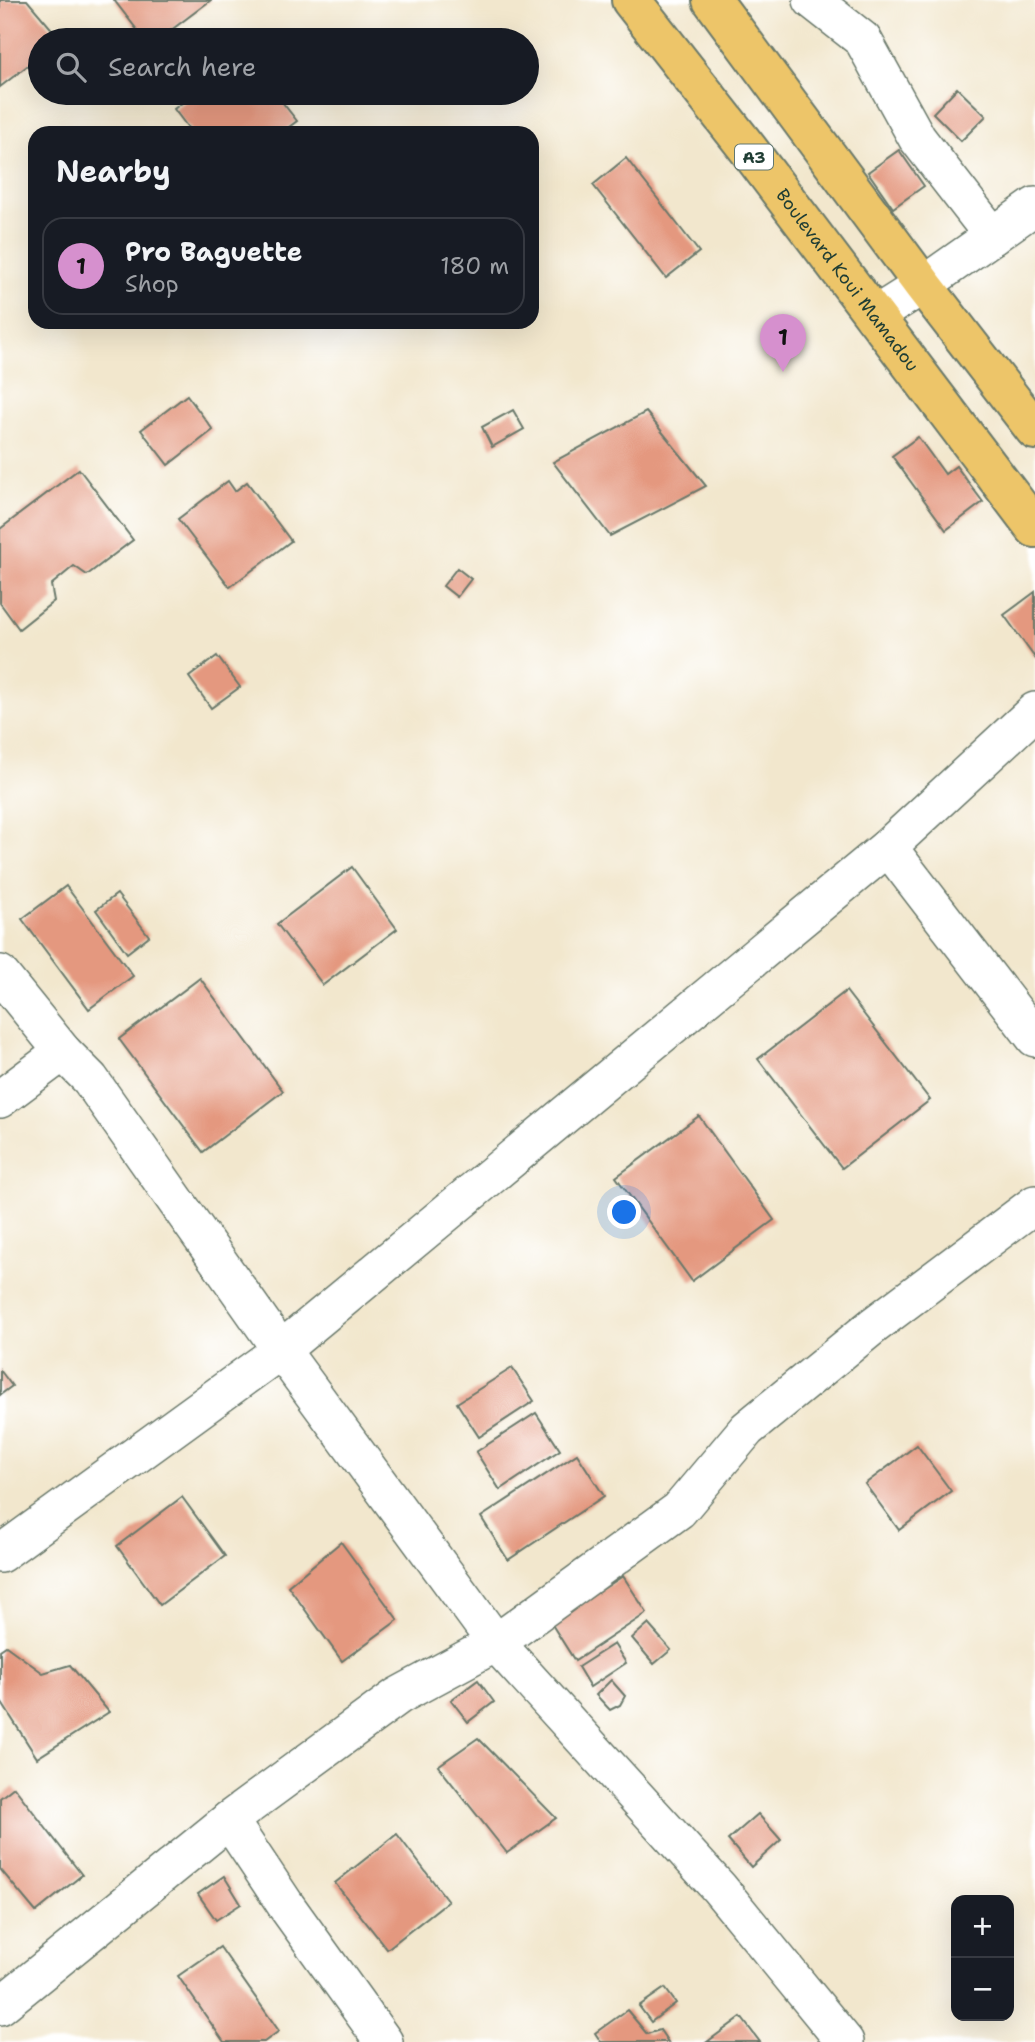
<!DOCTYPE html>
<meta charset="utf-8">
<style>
:root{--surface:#171b24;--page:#20242c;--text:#f1f3f6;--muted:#9ea1a6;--line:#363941;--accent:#d690ce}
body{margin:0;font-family:"Shantell Sans",sans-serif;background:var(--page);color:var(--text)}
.controls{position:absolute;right:21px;bottom:21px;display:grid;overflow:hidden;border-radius:14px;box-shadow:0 7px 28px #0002}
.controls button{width:63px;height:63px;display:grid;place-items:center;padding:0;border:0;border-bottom:2px solid var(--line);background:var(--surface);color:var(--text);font:35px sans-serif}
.you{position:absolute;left:625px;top:1213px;width:24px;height:24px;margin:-18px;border:5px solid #fff;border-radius:50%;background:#1a73e8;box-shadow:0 0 0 10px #1a73e833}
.badge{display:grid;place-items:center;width:46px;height:46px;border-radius:50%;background:var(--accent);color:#111;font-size:23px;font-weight:700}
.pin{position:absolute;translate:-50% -58px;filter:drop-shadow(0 2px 4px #0008)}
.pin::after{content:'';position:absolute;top:37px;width:24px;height:21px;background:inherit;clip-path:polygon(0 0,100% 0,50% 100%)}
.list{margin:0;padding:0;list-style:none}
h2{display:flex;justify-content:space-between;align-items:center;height:91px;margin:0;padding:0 28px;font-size:30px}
h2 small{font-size:23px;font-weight:400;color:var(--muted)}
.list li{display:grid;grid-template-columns:46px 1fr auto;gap:21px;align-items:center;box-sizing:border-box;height:98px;margin:0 14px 14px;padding:0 14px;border:2px solid var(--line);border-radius:21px}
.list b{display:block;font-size:26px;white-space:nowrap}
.list p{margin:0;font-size:23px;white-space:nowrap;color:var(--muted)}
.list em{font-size:23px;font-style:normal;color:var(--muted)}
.icon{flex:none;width:38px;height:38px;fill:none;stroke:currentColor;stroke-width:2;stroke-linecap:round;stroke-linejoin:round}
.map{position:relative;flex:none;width:1035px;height:2042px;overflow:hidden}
.search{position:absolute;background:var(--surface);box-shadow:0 7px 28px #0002;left:28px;top:28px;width:511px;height:77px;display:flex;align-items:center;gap:18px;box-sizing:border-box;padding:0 24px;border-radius:38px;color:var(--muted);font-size:26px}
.panel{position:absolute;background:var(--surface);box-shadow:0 7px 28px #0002;left:28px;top:126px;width:511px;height:203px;border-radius:21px}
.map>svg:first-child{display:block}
</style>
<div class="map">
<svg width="1035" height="2042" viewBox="0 0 1035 2042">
<rect width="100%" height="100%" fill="#fff"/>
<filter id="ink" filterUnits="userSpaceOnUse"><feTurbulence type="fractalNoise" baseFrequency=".0143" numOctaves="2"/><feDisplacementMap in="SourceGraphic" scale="14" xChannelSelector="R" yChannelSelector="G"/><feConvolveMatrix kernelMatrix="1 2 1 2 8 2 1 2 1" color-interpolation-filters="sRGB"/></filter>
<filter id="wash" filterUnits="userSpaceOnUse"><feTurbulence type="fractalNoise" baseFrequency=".00686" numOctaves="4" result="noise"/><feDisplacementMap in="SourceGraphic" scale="28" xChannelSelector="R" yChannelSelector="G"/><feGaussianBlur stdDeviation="1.57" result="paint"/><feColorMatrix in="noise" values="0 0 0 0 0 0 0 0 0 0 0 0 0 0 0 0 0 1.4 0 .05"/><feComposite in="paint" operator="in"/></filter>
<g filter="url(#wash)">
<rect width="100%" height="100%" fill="#f2e7cd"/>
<g id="blocks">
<!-- building -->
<g fill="#e4987f">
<path d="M 0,0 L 27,0 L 61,40 L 40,40 L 40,56 L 0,87 Z"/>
<path d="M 114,0 L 211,0 L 158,40 L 145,40 Z"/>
<path d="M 957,88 L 986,116 L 961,141 L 933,113 Z"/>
<path d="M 195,93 L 275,93 L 297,121 L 281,133 L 192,133 L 174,109 Z"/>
<path d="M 899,150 L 924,186 L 893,208 L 868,172 Z"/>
<path d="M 626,158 L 699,252 L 666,278 L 593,185 Z"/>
<path d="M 187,395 L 213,430 L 168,465 L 141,430 Z"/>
<path d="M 513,410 L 524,429 L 492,447 L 482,427 Z"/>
<path d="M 646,412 L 706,486 L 610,536 L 553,462 Z"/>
<path d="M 918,437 L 945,474 L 956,466 L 983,502 L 946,530 L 892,456 Z"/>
<path d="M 79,469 L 133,540 L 87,575 L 74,566 L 51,585 L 54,601 L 19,629 L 0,603 L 0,529 Z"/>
<path d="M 228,481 L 235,491 L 247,482 L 291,541 L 230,587 L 178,519 Z"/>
<path d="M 457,568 L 471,579 L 457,597 L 443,586 Z"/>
<path d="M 1035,592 L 1035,658 L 1004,615 Z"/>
<path d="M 217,656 L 240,687 L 211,708 L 189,677 Z"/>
<path d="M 352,867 L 397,929 L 323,985 L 277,924 Z"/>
<path d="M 66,886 L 133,976 L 89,1009 L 22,919 Z"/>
<path d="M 117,894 L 149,936 L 127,953 L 96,910 Z"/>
<path d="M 200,978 L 283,1091 L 203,1152 L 119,1039 Z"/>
<path d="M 846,991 L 930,1100 L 842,1168 L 758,1059 Z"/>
<path d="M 699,1116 L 774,1220 L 692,1281 L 616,1177 Z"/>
<path d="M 512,1368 L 534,1401 L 479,1437 L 457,1403 Z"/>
<path d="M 0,1370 L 12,1386 L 0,1395 Z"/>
<path d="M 536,1413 L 560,1450 L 500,1490 L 476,1452 Z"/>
<path d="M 917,1445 L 951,1491 L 899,1530 L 865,1484 Z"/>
<path d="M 577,1454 L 604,1496 L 508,1560 L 481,1517 Z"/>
<path d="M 182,1497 L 225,1556 L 160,1605 L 117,1546 Z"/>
<path d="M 341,1542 L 398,1620 L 342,1661 L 288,1586 Z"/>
<path d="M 623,1576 L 647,1613 L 575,1661 L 551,1623 Z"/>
<path d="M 648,1624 L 671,1650 L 654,1664 L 632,1638 Z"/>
<path d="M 614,1644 L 626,1663 L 590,1687 L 578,1667 Z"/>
<path d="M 6,1646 L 43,1673 L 70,1665 L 109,1712 L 37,1758 L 0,1700 L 0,1650 Z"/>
<path d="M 478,1680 L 494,1702 L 468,1722 L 451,1700 Z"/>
<path d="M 611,1680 L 625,1696 L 620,1705 L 610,1710 L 596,1695 Z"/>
<path d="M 478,1738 L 556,1818 L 507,1853 L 438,1766 Z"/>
<path d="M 14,1787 L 82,1875 L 36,1912 L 0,1869 L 0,1798 Z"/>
<path d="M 758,1814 L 781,1840 L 751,1867 L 728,1840 Z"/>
<path d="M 397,1834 L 448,1901 L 387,1949 L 335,1883 Z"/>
<path d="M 224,1876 L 241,1904 L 216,1920 L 198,1894 Z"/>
<path d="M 220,1947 L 279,2031 L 264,2042 L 224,2042 L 178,1976 Z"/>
<path d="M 665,1988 L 676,2003 L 651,2022 L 639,2006 Z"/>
<path d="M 627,2010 L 647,2034 L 660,2030 L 668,2042 L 601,2042 L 595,2033 Z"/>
<path d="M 741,2017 L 760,2042 L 707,2042 Z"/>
</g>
</g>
</g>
<g filter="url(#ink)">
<use href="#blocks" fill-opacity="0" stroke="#69786a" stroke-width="2"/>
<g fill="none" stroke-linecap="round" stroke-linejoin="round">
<!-- minor casing -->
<g stroke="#69786a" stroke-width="40">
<g id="minor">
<path d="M 812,0 L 863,40 L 917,138 L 993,236"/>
<path d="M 874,316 L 923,285 L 1035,206"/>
<path d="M 888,847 L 1035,1038"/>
<path d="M 0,974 L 63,1052 L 90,1079 L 281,1350 L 496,1643 L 398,1696 L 229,1820 L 0,2006"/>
<path d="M 0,1099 L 63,1052"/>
<path d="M 0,1554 L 281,1350 L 888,847 L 1035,711"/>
<path d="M 229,1820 L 287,1907 L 384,2042"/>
<path d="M 845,2042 L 719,1888 L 496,1643 L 679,1510 L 747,1429 L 873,1326 L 1035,1204"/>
</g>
</g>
<!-- primary casing -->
<g stroke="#69786a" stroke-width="42">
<g id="primary">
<path id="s1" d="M 631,0 L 748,149 L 1035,528"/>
<path d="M 712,0 L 923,285 L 1035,430"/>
</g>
</g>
<!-- minor -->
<use href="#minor" stroke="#fff" stroke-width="37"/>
<!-- primary -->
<use href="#primary" stroke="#edc569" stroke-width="38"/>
</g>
</g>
<g text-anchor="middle" stroke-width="7" stroke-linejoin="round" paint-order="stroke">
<!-- shield labels -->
<rect fill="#fff" stroke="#627771" stroke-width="2" x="735" y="144.5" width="38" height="25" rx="5"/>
<g font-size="16" font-weight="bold" fill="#1f3d34">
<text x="754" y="163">A3</text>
</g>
<!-- street labels -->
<g font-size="18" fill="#1f3d34" stroke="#fff">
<text dy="6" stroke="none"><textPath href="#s1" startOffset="354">Boulevard Koui Mamadou</textPath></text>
</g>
</g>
</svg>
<div class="controls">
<button>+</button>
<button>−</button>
</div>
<div class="you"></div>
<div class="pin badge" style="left:783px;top:372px">1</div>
<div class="search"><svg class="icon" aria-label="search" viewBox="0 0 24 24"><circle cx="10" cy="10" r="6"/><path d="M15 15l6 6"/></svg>Search here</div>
<section class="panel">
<h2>Nearby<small></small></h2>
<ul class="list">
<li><span class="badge">1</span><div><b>Pro Baguette</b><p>Shop</p></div><em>180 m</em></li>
</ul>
</section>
</div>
